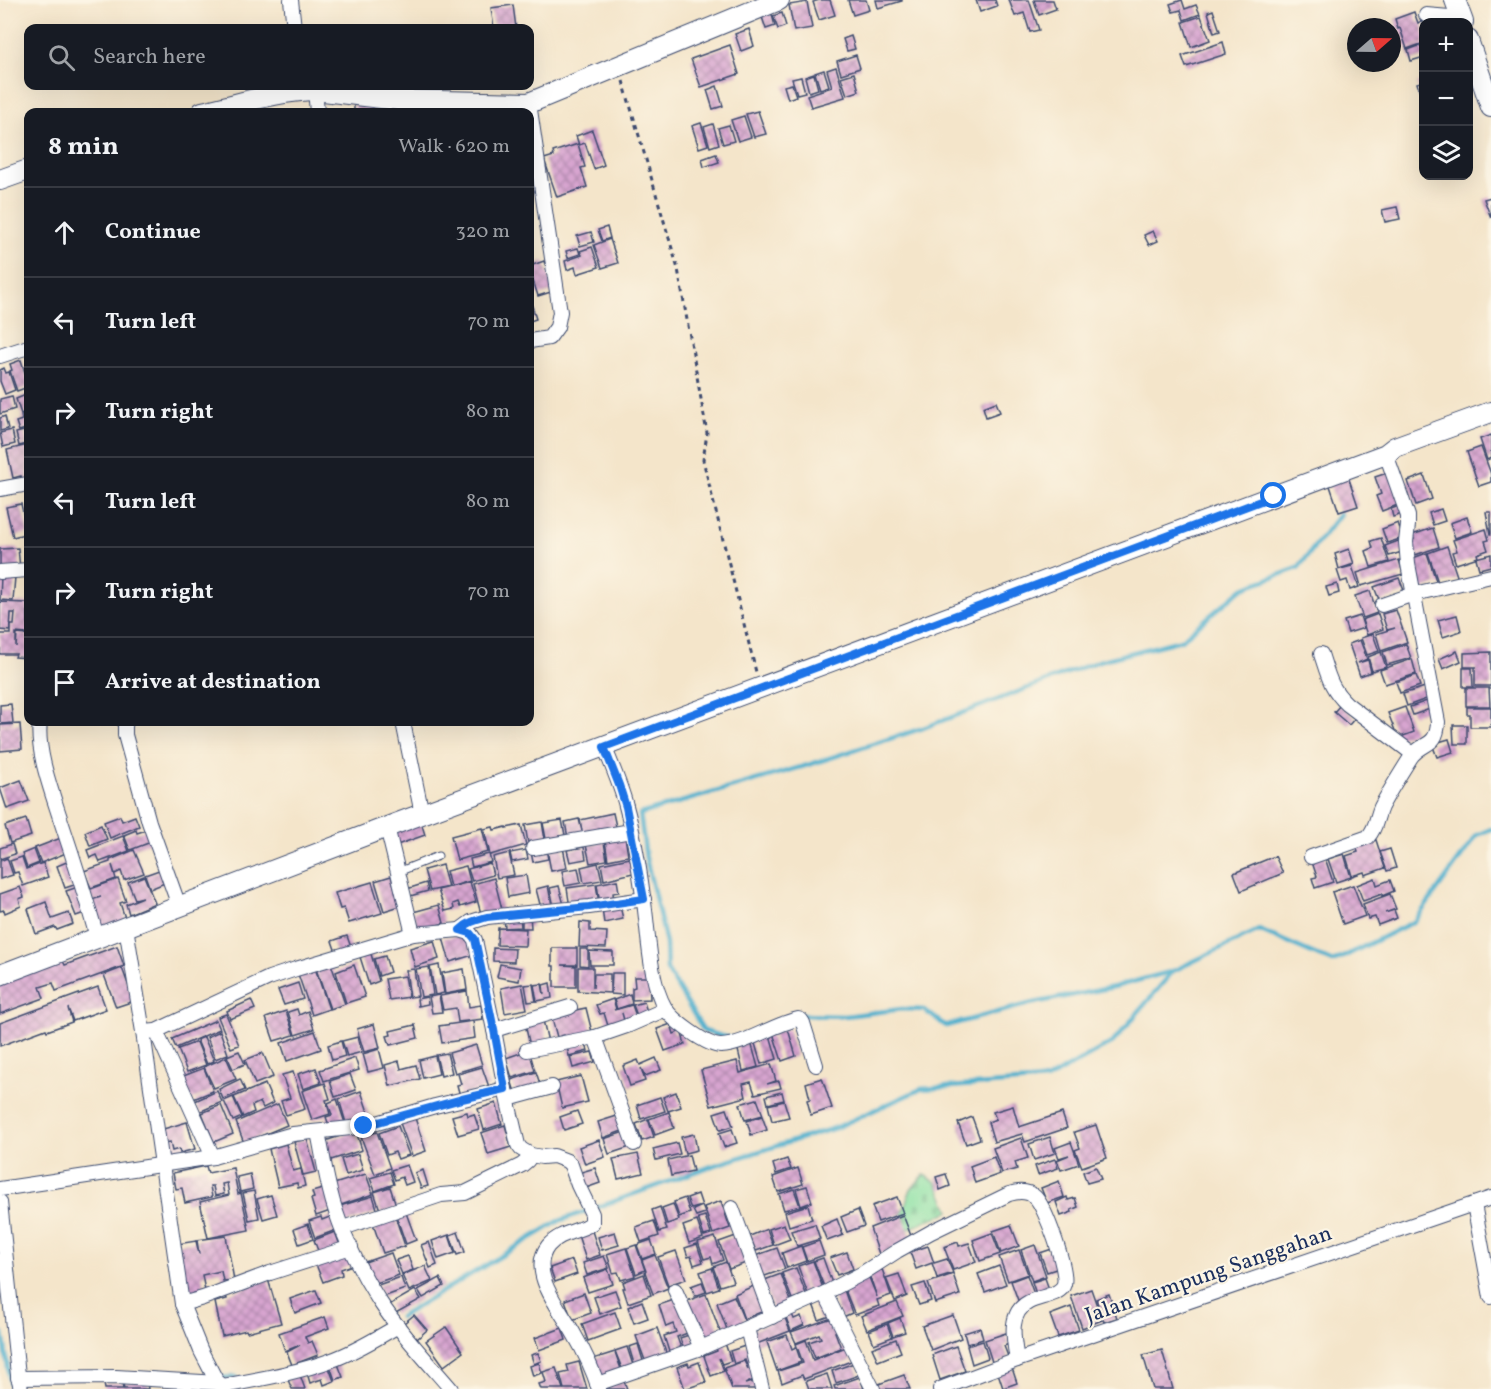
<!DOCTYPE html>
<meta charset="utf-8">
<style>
:root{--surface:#171b24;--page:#20242c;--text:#f1f3f6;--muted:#9ea1a6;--line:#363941}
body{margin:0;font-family:Vollkorn,serif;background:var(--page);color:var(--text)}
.controls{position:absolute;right:18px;top:18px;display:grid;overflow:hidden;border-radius:12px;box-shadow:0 6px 24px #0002}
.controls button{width:54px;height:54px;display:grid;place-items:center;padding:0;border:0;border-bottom:2px solid var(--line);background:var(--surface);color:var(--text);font:30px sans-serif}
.compass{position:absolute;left:1347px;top:18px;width:54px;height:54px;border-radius:50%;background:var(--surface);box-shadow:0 6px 24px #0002;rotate:70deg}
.stop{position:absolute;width:18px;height:18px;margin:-14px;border:4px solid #1a73e8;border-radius:50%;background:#fff}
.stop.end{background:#1a73e8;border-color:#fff;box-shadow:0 2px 6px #0008}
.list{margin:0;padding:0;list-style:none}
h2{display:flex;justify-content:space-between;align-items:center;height:78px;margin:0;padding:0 24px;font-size:26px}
h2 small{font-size:20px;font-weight:400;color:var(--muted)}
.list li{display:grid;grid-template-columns:39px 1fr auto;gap:18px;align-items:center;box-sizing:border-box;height:90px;padding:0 24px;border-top:2px solid var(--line)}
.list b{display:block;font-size:22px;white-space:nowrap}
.list em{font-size:20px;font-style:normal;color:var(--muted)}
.icon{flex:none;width:33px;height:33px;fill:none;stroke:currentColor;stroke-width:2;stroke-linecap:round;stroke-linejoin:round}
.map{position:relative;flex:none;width:1491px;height:1389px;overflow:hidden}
.search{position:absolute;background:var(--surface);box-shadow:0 6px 24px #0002;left:24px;top:24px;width:510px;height:66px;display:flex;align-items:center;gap:15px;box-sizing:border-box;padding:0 21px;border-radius:12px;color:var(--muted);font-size:22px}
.panel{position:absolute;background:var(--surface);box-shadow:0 6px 24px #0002;left:24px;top:108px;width:510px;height:618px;border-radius:12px}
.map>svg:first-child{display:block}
</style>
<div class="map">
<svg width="1491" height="1389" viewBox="0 0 1491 1389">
<defs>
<pattern id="cemetery-stones" width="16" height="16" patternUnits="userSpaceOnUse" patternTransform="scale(1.5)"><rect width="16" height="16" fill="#8ae1a4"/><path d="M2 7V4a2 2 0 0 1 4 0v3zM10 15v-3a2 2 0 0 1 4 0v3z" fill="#76c190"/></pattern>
<pattern id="building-cross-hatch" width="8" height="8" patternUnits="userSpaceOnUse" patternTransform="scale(1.5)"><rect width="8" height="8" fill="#d8a5d0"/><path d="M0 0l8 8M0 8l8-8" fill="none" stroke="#ae87ac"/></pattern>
</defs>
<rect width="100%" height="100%" fill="#fcf5e5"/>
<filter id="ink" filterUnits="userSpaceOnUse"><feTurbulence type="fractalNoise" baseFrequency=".0167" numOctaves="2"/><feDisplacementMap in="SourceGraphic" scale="12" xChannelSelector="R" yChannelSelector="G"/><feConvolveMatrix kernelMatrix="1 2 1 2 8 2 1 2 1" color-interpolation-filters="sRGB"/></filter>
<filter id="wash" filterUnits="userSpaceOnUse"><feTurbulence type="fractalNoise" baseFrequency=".008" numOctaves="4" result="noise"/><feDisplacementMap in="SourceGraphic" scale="24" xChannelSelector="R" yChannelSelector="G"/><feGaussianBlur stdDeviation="1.35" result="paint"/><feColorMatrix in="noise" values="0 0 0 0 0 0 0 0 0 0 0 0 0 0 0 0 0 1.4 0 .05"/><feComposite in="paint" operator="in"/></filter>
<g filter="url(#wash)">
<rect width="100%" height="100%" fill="#f4e5ca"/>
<!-- cemetery -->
<path fill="url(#cemetery-stones)" stroke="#528881" stroke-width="1.5" d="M 924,1175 L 936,1182 L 950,1211 L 894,1235 L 911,1189 Z"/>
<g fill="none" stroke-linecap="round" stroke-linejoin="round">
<!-- stream -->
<g stroke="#4fb0ce" stroke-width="4.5">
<path d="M 802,1015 L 845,1016 L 902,1009 L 924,1010 L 946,1026 L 1029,1004 L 1114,987 L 1173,971"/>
<path d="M 735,1040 L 704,1031 L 667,970 L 666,943 L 646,858 L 640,814 L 808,765 L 923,728 L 1099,661 L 1181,640 L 1243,588 L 1298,568 L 1340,514"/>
<path d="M 400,1317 L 559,1221 L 709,1167 L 835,1128 L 921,1089 L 1046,1080 L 1113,1042 L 1173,971 L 1259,930 L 1333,962 L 1415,921 L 1477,835 L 1491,829"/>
<path d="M 0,1332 L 3,1333 L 11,1389"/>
<path d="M 218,1378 L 236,1377"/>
</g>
</g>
<g id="blocks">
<!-- building -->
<g fill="url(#building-cross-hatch)">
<path d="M 819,0 L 830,0 L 835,15 L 819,20 L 813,2 Z"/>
<path d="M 848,0 L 866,0 L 869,10 L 853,15 Z"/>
<path d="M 876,0 L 902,0 L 902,1 L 878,8 Z"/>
<path d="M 976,0 L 995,0 L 997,6 L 980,12 Z"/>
<path d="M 1009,0 L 1029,0 L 1039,30 L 1030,32 L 1024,13 L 1015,16 Z"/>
<path d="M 1034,0 L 1053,0 L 1056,9 L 1039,15 Z"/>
<path d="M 1182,0 L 1185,9 L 1196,5 L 1200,14 L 1184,20 L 1181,10 L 1173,12 L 1170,4 Z"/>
<path d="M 807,2 L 812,28 L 794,31 L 789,5 Z"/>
<path d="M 513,5 L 516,28 L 494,28 L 491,8 Z"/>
<path d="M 1213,10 L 1220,31 L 1214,33 L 1208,12 Z"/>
<path d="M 771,11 L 775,26 L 766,29 L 761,14 Z"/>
<path d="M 1414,12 L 1418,23 L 1421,21 L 1424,27 L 1424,43 L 1407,49 L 1400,28 L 1398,29 L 1395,19 Z"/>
<path d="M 782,13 L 786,26 L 778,29 L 773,16 Z"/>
<path d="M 1201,16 L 1210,40 L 1191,47 L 1183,22 Z"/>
<path d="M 749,29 L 754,46 L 741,51 L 735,34 Z"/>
<path d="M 851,36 L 855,49 L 847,51 L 843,39 Z"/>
<path d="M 1223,42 L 1226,54 L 1186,67 L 1182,56 Z"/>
<path d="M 1424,44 L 1424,57 L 1411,61 L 1408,50 Z"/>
<path d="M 730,45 L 739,74 L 701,87 L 691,59 Z"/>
<path d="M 856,55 L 860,68 L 841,74 L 837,61 Z"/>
<path d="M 836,67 L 845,97 L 811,107 L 807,95 L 832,87 L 827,70 Z"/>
<path d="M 824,70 L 829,86 L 820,89 L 815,73 Z"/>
<path d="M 854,73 L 859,91 L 847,95 L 841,77 Z"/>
<path d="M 814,74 L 818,89 L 809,92 L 805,77 Z"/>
<path d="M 801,77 L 805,92 L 797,94 L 792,79 Z"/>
<path d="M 1424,81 L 1424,94 L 1421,95 L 1417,83 Z"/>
<path d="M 792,84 L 796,96 L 788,99 L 784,86 Z"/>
<path d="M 717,86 L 723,106 L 713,109 L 707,90 Z"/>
<rect x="354" y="105" width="19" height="7"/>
<path d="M 758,111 L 766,134 L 754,137 L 746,114 Z"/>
<path d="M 744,116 L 751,137 L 738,141 L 731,120 Z"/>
<path d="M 701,123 L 708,145 L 699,148 L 692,126 Z"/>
<path d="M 713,124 L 719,144 L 710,147 L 704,127 Z"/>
<path d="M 729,125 L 734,141 L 723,144 L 718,128 Z"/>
<path d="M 592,130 L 604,165 L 594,169 L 585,143 L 579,145 L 576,136 Z"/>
<path d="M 578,144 L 585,167 L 581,168 L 587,187 L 557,197 L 544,159 L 554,156 L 553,152 Z"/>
<path d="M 716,154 L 719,162 L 704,167 L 702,159 Z"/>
<path d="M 1491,197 L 1491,218 L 1484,199 Z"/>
<path d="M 1397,207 L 1400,219 L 1385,222 L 1382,210 Z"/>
<path d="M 607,227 L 610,238 L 602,241 L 598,230 Z"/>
<path d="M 1153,231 L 1158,241 L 1149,245 L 1144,235 Z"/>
<path d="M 591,232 L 594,242 L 580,246 L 577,236 Z"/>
<path d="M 610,239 L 618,263 L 602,268 L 594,245 Z"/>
<path d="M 592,247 L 599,267 L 577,274 L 575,267 L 567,270 L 565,261 L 582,255 L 580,251 Z"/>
<path d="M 578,248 L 580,254 L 568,258 L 566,251 Z"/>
<path d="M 544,261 L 554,291 L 538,296 L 530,271 L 530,266 Z"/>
<path d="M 530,299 L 536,319 L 530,321 Z"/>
<path d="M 21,360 L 28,382 L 28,387 L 17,391 L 10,371 L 12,370 L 10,364 Z"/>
<path d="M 4,368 L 6,373 L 9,372 L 15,390 L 5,394 L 0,381 L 0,370 Z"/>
<path d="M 28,394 L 28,411 L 21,414 L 16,399 Z"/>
<path d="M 12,396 L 15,409 L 0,414 L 0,399 Z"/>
<path d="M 996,402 L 1000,412 L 986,417 L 983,407 Z"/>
<path d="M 28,413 L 28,428 L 19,431 L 16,422 L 22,420 L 21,415 Z"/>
<path d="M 5,416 L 8,429 L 0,431 L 0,418 Z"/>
<path d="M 12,430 L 15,444 L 3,447 L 0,433 Z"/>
<path d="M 24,431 L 27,444 L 19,446 L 16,433 Z"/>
<path d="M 1491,435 L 1491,458 L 1487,460 L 1480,439 Z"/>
<path d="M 28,445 L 28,482 L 23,484 L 21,476 L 13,478 L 7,450 Z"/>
<path d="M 1481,447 L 1491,474 L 1491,482 L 1479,486 L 1467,452 Z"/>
<path d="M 1390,472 L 1400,504 L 1382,511 L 1376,496 L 1381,494 L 1375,477 Z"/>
<path d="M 1347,473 L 1358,506 L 1339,512 L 1328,480 Z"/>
<path d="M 1424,475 L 1432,499 L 1416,505 L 1408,481 Z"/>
<path d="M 21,504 L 28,533 L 13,537 L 6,507 Z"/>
<path d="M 1402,505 L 1405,513 L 1393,517 L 1391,509 Z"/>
<path d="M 1441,509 L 1445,521 L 1433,525 L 1429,513 Z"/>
<path d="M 1486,512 L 1491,512 L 1491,534 L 1490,534 Z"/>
<path d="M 1467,517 L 1472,532 L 1455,538 L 1450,523 Z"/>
<path d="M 1398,523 L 1403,538 L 1387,543 L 1382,529 Z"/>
<path d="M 1433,528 L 1439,547 L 1415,555 L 1409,541 L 1414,539 L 1412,535 Z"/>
<path d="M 1486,529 L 1489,540 L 1485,541 L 1488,550 L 1477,554 L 1478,557 L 1456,564 L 1452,552 L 1457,551 L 1453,540 Z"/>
<path d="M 1381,538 L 1389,562 L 1371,567 L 1366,551 L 1373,548 L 1371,541 Z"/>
<path d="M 1401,540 L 1405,551 L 1389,556 L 1385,546 Z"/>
<path d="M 1447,546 L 1458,579 L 1439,585 L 1428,553 Z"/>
<path d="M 18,548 L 20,568 L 0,570 L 0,549 Z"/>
<path d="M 1349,549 L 1354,564 L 1339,569 L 1335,554 Z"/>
<path d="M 1427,553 L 1437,584 L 1421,590 L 1410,559 Z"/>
<path d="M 1491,554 L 1491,566 L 1479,569 L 1476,558 Z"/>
<path d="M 1399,560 L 1403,574 L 1361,586 L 1357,573 Z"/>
<path d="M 1352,566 L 1359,587 L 1350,590 L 1347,580 L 1341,582 L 1337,570 Z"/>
<path d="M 1,576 L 15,577 L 13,601 L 0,600 Z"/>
<path d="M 1399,578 L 1405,593 L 1380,602 L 1374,587 Z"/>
<path d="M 1337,584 L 1339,593 L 1329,596 L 1326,587 Z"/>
<path d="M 1370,591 L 1377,613 L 1363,618 L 1355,596 Z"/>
<path d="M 0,602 L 28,603 L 28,634 L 16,633 L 16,647 L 17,634 L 28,635 L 28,658 L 15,657 L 16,654 L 0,654 L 0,634 L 11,634 L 11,625 L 14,625 L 15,613 L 11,613 L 10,631 L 0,630 Z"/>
<path d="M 1396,610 L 1407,642 L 1381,651 L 1376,634 L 1395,628 L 1387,630 L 1382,614 Z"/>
<path d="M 1378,614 L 1383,629 L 1367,635 L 1362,620 Z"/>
<path d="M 1457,615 L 1461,631 L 1443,637 L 1438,620 Z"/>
<path d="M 1360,616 L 1364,628 L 1348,633 L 1344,621 Z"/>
<path d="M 1373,634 L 1379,651 L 1367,655 L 1361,638 Z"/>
<path d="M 1360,640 L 1367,659 L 1358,663 L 1368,660 L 1371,672 L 1360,676 L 1349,644 Z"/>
<path d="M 1406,644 L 1411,658 L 1387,665 L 1383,652 Z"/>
<path d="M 1457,651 L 1461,661 L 1443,669 L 1439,659 Z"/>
<path d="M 1381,652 L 1386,667 L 1372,671 L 1368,657 Z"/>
<path d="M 1491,652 L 1491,686 L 1475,686 L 1475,667 L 1477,667 L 1464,667 L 1464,653 Z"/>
<path d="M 1412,659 L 1416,674 L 1385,684 L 1380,670 Z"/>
<path d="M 1463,668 L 1472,668 L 1473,687 L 1463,687 Z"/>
<path d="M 1416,675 L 1420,686 L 1400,693 L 1396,682 Z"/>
<path d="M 1425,687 L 1429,698 L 1407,706 L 1403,694 Z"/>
<path d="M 1466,688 L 1489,688 L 1490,706 L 1466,706 Z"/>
<path d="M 1427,701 L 1430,709 L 1413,715 L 1410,707 Z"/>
<path d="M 11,704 L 13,723 L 0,724 L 0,705 Z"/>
<path d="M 1340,705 L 1355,718 L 1349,725 L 1334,712 Z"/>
<path d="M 1405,707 L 1414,732 L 1398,738 L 1388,713 Z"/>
<path d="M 1467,707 L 1491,707 L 1491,727 L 1470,727 L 1470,714 L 1467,714 Z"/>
<path d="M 20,724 L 22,749 L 0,751 L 0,725 Z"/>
<path d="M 1453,725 L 1467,725 L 1467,744 L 1454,744 Z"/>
<path d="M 1449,739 L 1453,752 L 1437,757 L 1432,744 Z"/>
<path d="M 21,780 L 29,801 L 7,809 L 0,788 Z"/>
<path d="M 613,813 L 617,831 L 601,834 L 600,829 L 568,838 L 565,822 L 579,819 L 582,831 L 580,820 Z"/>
<path d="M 120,816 L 122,821 L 135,816 L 139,826 L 110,838 L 104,822 Z"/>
<path d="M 26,819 L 31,836 L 10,843 L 5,826 Z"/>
<path d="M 562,820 L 565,835 L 546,839 L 543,823 Z"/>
<path d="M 421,822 L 425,835 L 397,845 L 393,832 Z"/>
<path d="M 542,822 L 545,840 L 528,843 L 525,825 Z"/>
<path d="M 101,825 L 107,839 L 90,846 L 85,832 Z"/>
<path d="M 521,825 L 526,845 L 490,855 L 484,829 L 493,827 L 494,830 L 506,827 L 506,828 Z"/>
<path d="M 482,828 L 488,852 L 457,860 L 451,836 Z"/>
<path d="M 136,830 L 137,833 L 146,830 L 151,842 L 130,850 L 124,835 Z"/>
<path d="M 123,836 L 129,851 L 100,862 L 97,855 L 90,858 L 87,850 Z"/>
<path d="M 625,837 L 628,856 L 608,860 L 605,841 Z"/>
<path d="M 61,838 L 66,853 L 41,863 L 35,848 Z"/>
<path d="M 1376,840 L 1385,868 L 1365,875 L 1364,872 L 1352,876 L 1346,856 L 1358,852 L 1356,846 Z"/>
<path d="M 604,842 L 607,860 L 590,863 L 586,845 Z"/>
<path d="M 12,844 L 15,854 L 0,859 L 0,848 Z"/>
<path d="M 563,847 L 567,868 L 551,871 L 547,850 Z"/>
<path d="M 584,847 L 586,859 L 570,862 L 567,850 Z"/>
<path d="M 34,849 L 39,863 L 27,868 L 22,854 Z"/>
<path d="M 546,849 L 548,859 L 533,862 L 531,852 Z"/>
<path d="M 1390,849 L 1396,868 L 1387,871 L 1380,852 Z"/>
<path d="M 134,850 L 144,873 L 124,880 L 121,871 L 115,874 L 112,865 L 116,879 L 91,888 L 84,871 L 110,862 L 110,860 Z"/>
<path d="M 526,850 L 528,859 L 512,862 L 510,853 Z"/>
<path d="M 509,853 L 514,875 L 497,878 L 493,857 Z"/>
<path d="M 489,854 L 491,862 L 472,867 L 470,859 Z"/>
<path d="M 1344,854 L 1351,877 L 1336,882 L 1328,859 Z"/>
<path d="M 1324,855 L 1333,882 L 1315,888 L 1312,878 L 1317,877 L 1311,859 Z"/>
<path d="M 1275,856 L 1283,873 L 1241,891 L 1234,873 Z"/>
<path d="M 22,857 L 26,869 L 43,863 L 48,877 L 23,886 L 18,872 L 14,873 L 10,861 Z"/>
<path d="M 7,858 L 13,875 L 0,879 L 0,861 Z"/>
<path d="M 630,858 L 633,873 L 604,880 L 601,864 Z"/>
<path d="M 69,861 L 77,884 L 65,888 L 57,866 Z"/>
<path d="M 490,863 L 493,875 L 472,881 L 468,869 Z"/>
<path d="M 598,863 L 602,880 L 584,883 L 581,867 Z"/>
<path d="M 442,865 L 448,887 L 430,891 L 424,870 Z"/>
<path d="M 466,866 L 470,881 L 450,887 L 446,871 Z"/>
<path d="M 578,868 L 581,883 L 565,886 L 562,871 Z"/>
<path d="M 162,869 L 167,882 L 150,889 L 145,875 Z"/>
<path d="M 526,875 L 529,893 L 508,897 L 505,878 Z"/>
<path d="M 144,876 L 155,903 L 129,914 L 126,904 L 143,897 L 135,899 L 128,882 Z"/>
<path d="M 391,876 L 400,906 L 384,911 L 375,881 Z"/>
<path d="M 494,878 L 503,913 L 481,914 L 473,884 Z"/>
<path d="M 1375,878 L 1377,885 L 1390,880 L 1394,891 L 1382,896 L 1382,894 L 1363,901 L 1357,885 Z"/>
<path d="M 118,879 L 126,901 L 120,903 L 126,921 L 100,930 L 91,900 L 101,897 L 91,899 L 88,890 Z"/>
<path d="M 617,880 L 619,892 L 613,893 L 614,902 L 600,904 L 597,884 Z"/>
<path d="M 372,882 L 382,913 L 349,923 L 344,908 L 340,909 L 335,893 Z"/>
<path d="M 470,882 L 476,902 L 460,907 L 458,902 L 453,904 L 454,909 L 445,911 L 438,890 Z"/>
<path d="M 426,883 L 428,891 L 410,896 L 407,889 Z"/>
<path d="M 596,884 L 599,904 L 570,908 L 567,888 Z"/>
<path d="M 1353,885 L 1365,916 L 1343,924 L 1332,892 Z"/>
<path d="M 548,886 L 552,905 L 541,908 L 536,889 Z"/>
<path d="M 559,886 L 564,905 L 554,907 L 550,888 Z"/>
<path d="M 20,887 L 24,897 L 19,899 L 21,906 L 5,913 L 4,910 L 0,911 L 0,894 Z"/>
<path d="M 78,887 L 87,912 L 76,916 L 66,891 Z"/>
<path d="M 1390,894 L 1396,909 L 1385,913 L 1394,910 L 1397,918 L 1378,925 L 1375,917 L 1368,919 L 1363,904 Z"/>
<path d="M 46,902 L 52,919 L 69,913 L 73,924 L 57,930 L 55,927 L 36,934 L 28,909 Z"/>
<path d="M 439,905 L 444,923 L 418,930 L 413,912 Z"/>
<path d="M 620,906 L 623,919 L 604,923 L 602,909 Z"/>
<path d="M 530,914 L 531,928 L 522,928 L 522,915 Z"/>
<path d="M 504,916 L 520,916 L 521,927 L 505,928 Z"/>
<path d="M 580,922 L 590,923 L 590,931 L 607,932 L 606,948 L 579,947 Z"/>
<path d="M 498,928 L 526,929 L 525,946 L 497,945 Z"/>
<path d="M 466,935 L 473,955 L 450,962 L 443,938 Z"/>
<path d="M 347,936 L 352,950 L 337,955 L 332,941 Z"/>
<path d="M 434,941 L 439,959 L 415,967 L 410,948 Z"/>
<path d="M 117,946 L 124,966 L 56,991 L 53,983 L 40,987 L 44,998 L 0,1014 L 0,981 L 61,957 L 65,965 Z"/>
<path d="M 493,948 L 515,949 L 514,962 L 493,961 Z"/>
<path d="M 552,948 L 577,948 L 577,965 L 562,965 L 576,966 L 576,987 L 554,987 L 554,966 L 552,966 Z"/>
<path d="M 580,949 L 588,949 L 588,966 L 580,965 Z"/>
<path d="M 589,951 L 613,952 L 613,965 L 590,965 Z"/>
<path d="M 371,954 L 379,981 L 369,985 L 360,957 Z"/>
<path d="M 385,956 L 390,972 L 379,976 L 374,959 Z"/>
<path d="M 331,964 L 345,1004 L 330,1009 L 316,969 Z"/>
<path d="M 500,964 L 521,968 L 519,981 L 497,977 Z"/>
<path d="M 354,965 L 365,997 L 346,1003 L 336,972 Z"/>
<path d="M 439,965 L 444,993 L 435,995 L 430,967 Z"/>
<path d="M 429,967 L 433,995 L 421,997 L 416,969 Z"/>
<path d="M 578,967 L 593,967 L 593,988 L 594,974 L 610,974 L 610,993 L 578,991 Z"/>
<path d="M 122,968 L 134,1001 L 116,1007 L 104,975 Z"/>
<path d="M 315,968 L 329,1009 L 312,1015 L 298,974 Z"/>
<path d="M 414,969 L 418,996 L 410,997 L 406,970 Z"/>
<path d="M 464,969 L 467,990 L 445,994 L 442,973 Z"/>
<path d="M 612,973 L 623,973 L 623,995 L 611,994 Z"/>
<path d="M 405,976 L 409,997 L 389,1000 L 385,979 Z"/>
<path d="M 634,977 L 649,977 L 650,999 L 632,1000 L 632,988 L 635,987 Z"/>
<path d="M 298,983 L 303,999 L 284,1005 L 278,990 Z"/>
<path d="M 550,983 L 552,998 L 537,1001 L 534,985 L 542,984 L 544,994 L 543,985 Z"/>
<path d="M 522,984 L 527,1009 L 505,1013 L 501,988 Z"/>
<path d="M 533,984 L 536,1001 L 528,1002 L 525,985 Z"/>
<path d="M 98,987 L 106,1009 L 73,1021 L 68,1008 L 72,1022 L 47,1031 L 46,1029 L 0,1046 L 0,1023 Z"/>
<path d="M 467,991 L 469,1007 L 481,1005 L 483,1019 L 458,1022 L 456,1008 L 443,1010 L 440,996 Z"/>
<path d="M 630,994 L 632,1004 L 617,1009 L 614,1000 Z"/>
<path d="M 439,995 L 442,1012 L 432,1013 L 429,997 Z"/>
<path d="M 427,997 L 428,1004 L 418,1006 L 417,999 Z"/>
<path d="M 613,999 L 616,1009 L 614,1010 L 632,1005 L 637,1019 L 625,1023 L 622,1013 L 625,1024 L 609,1029 L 604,1013 L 600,1014 L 596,1005 Z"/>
<path d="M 251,1000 L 255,1009 L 230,1019 L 227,1011 Z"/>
<path d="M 644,1002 L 648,1015 L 638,1018 L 633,1005 Z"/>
<path d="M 586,1008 L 592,1032 L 565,1040 L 564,1035 L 557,1037 L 551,1015 Z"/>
<path d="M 297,1009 L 299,1015 L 308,1011 L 314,1029 L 295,1035 L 288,1012 Z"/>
<path d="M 286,1011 L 294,1035 L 274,1041 L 266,1018 Z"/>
<path d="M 226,1014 L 239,1045 L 231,1048 L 218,1017 Z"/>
<path d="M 216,1020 L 220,1029 L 176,1048 L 172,1039 Z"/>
<path d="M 543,1020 L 548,1042 L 530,1046 L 525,1024 Z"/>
<path d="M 473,1021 L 475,1038 L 442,1043 L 439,1026 Z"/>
<path d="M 374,1024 L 380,1048 L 364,1052 L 357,1029 Z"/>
<path d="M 671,1024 L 674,1034 L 681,1031 L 685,1044 L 665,1051 L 657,1029 Z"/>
<path d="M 415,1025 L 418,1038 L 390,1045 L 387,1036 L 391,1035 L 390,1031 Z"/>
<path d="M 788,1029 L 796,1056 L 782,1061 L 773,1033 Z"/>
<path d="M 220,1031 L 228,1054 L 215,1059 L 207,1037 Z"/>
<path d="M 315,1031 L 321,1049 L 287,1061 L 281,1043 Z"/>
<path d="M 770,1035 L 777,1059 L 761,1064 L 754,1040 Z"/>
<path d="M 204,1037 L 214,1061 L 207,1064 L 197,1040 Z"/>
<path d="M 358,1037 L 362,1052 L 347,1056 L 342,1041 Z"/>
<path d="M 341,1041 L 345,1056 L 332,1060 L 328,1045 Z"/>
<path d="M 197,1042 L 206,1065 L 187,1072 L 178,1049 Z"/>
<path d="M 751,1042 L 758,1067 L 743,1071 L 737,1046 Z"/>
<path d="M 586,1043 L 588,1051 L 569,1056 L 567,1047 Z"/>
<path d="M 476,1045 L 482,1065 L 455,1073 L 449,1053 Z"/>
<path d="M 379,1049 L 384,1068 L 368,1072 L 363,1054 Z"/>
<path d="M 529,1050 L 535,1071 L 512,1078 L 506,1058 Z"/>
<path d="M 239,1051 L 245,1064 L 233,1069 L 227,1056 Z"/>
<path d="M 592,1052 L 595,1062 L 573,1068 L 570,1057 Z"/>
<path d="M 263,1053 L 273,1077 L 255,1084 L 245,1060 Z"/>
<path d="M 447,1053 L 452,1073 L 441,1076 L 436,1055 Z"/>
<path d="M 435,1056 L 439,1074 L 423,1078 L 419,1060 Z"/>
<path d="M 226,1057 L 236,1079 L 214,1088 L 204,1067 Z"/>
<path d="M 355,1058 L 359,1070 L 324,1081 L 320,1070 Z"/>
<path d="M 656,1058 L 661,1070 L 645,1076 L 641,1068 L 645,1081 L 630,1086 L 623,1066 L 638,1060 L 640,1065 Z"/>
<path d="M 399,1061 L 401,1069 L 416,1065 L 420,1079 L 390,1086 L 385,1065 Z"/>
<path d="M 737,1061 L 740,1073 L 771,1064 L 776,1081 L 767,1084 L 779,1081 L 781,1088 L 755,1094 L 751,1082 L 743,1084 L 746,1097 L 711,1106 L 701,1070 Z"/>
<path d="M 482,1067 L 489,1087 L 460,1096 L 457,1085 L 461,1084 L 458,1074 Z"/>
<path d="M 204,1068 L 213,1091 L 191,1100 L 181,1077 Z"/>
<path d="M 316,1068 L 321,1083 L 303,1089 L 298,1074 Z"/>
<path d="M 293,1072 L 305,1109 L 286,1115 L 281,1101 L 290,1098 L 282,1075 Z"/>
<path d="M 536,1072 L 541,1087 L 516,1095 L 511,1080 Z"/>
<path d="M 350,1074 L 356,1090 L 335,1097 L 330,1081 Z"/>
<path d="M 581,1076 L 588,1102 L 562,1108 L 556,1082 Z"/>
<path d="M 822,1078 L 832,1108 L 811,1115 L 807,1100 L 810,1099 L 806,1083 Z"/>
<path d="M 240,1079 L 245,1090 L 223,1099 L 219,1089 Z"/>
<path d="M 325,1083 L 330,1099 L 326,1100 L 330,1114 L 312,1120 L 302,1091 Z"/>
<path d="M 265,1084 L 273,1103 L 263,1108 L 260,1102 L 252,1106 L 254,1112 L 243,1117 L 234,1097 Z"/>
<path d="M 217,1091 L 222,1102 L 199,1112 L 195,1101 Z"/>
<path d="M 361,1091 L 369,1115 L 346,1123 L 339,1099 Z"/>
<path d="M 676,1092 L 681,1107 L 668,1111 L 663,1097 Z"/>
<path d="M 782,1092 L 784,1100 L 768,1104 L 766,1096 Z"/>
<path d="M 233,1097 L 242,1117 L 233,1121 L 224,1101 Z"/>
<path d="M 660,1097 L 665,1111 L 641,1119 L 637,1105 Z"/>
<path d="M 337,1099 L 345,1123 L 330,1128 L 326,1117 L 332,1115 L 328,1103 Z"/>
<path d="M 757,1099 L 763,1115 L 745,1120 L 740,1104 Z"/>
<path d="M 784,1101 L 789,1117 L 772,1121 L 768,1105 Z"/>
<path d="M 496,1103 L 502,1124 L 484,1130 L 478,1109 Z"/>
<path d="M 278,1104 L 287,1125 L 244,1143 L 236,1122 Z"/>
<path d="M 221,1105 L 233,1134 L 214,1142 L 202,1113 Z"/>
<path d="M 1013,1106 L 1019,1127 L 1062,1113 L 1067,1128 L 1025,1142 L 1022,1134 L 994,1142 L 988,1122 L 996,1119 L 993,1112 Z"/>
<path d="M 727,1109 L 733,1126 L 720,1130 L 714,1113 Z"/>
<path d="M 577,1111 L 582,1124 L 564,1130 L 560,1117 Z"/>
<path d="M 467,1112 L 468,1116 L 474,1114 L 479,1129 L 458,1135 L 452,1116 Z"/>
<path d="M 669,1112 L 674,1128 L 655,1135 L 649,1119 Z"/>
<path d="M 617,1116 L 622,1131 L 603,1138 L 598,1122 Z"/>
<path d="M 762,1116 L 767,1130 L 751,1135 L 747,1121 Z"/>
<path d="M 972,1117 L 980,1139 L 966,1144 L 958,1123 Z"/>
<path d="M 415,1118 L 426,1151 L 412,1156 L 400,1123 Z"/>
<path d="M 648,1119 L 654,1137 L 642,1141 L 636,1124 Z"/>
<path d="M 187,1122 L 195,1149 L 180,1153 L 179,1149 L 172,1151 L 170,1142 L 164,1144 L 160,1130 Z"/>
<path d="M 505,1125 L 511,1147 L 488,1154 L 481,1133 Z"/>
<path d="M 1096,1125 L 1107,1158 L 1082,1167 L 1075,1150 L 1080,1148 L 1074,1132 Z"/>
<path d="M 398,1126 L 409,1155 L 398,1159 L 395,1152 L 387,1155 L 379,1133 Z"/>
<path d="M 732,1129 L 737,1143 L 724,1147 L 719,1133 Z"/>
<path d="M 356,1131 L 362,1150 L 331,1160 L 325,1141 Z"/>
<path d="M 627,1131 L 633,1146 L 609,1154 L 604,1139 Z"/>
<path d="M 377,1132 L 390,1168 L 375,1174 L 361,1137 Z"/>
<path d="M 694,1134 L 697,1150 L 685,1153 L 681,1137 Z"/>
<path d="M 1050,1137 L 1055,1153 L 1034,1160 L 1029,1144 Z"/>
<path d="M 1021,1138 L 1028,1158 L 1015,1162 L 1017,1169 L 1002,1173 L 993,1148 Z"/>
<path d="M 307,1139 L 316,1172 L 303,1175 L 294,1142 Z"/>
<path d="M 599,1140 L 605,1157 L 585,1164 L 579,1147 Z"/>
<path d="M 1071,1142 L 1079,1164 L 1061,1170 L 1057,1160 L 1069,1155 L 1059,1158 L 1055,1148 Z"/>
<path d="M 677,1143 L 680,1154 L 656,1160 L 653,1149 Z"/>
<path d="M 286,1144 L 293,1171 L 301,1169 L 305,1186 L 298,1188 L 297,1183 L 278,1187 L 269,1149 Z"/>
<path d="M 358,1154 L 363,1170 L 346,1175 L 341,1159 Z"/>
<path d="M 638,1154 L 643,1173 L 618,1179 L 613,1159 Z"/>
<path d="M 689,1155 L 693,1171 L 671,1176 L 668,1160 Z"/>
<path d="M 994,1157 L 1000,1174 L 975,1183 L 970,1166 Z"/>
<path d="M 787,1159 L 791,1169 L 776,1174 L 773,1164 Z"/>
<path d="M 1055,1159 L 1058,1168 L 1038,1175 L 1035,1166 Z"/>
<path d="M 407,1165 L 413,1182 L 405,1185 L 402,1177 L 395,1180 L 391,1170 Z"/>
<path d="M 206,1166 L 208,1173 L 233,1168 L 238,1194 L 241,1193 L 249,1230 L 208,1238 L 200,1202 L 229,1195 L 227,1183 L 222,1184 L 224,1194 L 215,1196 L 213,1186 L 210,1186 L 212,1197 L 185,1203 L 182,1188 L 176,1189 L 173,1173 Z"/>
<path d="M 1096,1167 L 1101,1179 L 1087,1183 L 1083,1172 Z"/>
<path d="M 595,1168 L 600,1183 L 583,1189 L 578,1173 Z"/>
<path d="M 798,1168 L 803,1184 L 778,1192 L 773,1177 Z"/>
<path d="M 423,1170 L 428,1186 L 421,1188 L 415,1173 Z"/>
<path d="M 390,1172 L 394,1184 L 375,1191 L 370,1178 Z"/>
<path d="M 250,1174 L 253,1189 L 240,1192 L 237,1177 Z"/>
<path d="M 366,1174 L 373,1194 L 341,1205 L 334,1184 Z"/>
<path d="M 946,1174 L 950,1186 L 940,1190 L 936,1177 Z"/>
<path d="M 1059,1181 L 1064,1197 L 1047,1203 L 1041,1188 Z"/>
<path d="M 807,1186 L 812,1202 L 801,1206 L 796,1189 Z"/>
<path d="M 390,1187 L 397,1208 L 381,1213 L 374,1192 Z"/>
<path d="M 326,1188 L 333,1210 L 316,1216 L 311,1199 L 314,1198 L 312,1192 Z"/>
<path d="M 794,1189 L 800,1206 L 784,1210 L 779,1194 Z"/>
<path d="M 254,1191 L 259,1218 L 249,1220 L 243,1193 Z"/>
<path d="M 698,1194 L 702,1206 L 691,1209 L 687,1198 Z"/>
<path d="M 271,1195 L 277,1215 L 263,1219 L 257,1199 Z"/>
<path d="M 373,1196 L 378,1212 L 346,1223 L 340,1206 Z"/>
<path d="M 897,1197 L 903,1213 L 878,1222 L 872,1206 Z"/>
<path d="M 1067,1197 L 1068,1200 L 1075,1198 L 1078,1207 L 1071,1210 L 1072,1212 L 1061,1216 L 1056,1202 Z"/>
<path d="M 685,1198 L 690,1213 L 679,1217 L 674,1202 Z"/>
<path d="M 721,1201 L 730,1228 L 713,1234 L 704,1207 Z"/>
<path d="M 673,1204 L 679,1220 L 667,1224 L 662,1208 Z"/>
<path d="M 808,1205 L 812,1219 L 789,1226 L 785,1212 Z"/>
<path d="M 702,1206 L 705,1213 L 696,1216 L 693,1210 Z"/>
<path d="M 660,1207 L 667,1230 L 659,1232 L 652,1210 Z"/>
<path d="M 405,1210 L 416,1240 L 406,1244 L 395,1213 Z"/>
<path d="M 858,1210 L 864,1226 L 847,1232 L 841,1217 Z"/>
<path d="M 394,1213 L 405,1246 L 383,1253 L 372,1221 Z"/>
<path d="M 903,1215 L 913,1241 L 879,1254 L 870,1228 Z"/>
<path d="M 332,1216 L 336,1230 L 315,1238 L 309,1221 L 321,1217 L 322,1220 Z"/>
<path d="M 705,1216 L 711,1234 L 704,1236 L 698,1218 Z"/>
<path d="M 837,1219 L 843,1235 L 827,1241 L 821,1226 Z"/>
<path d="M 654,1221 L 659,1236 L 641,1242 L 636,1227 Z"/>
<path d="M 697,1221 L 703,1238 L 689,1243 L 683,1226 Z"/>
<path d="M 308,1224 L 313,1239 L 299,1244 L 294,1229 Z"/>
<path d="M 784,1224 L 790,1239 L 774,1245 L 769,1229 Z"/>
<path d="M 815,1224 L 820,1239 L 797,1246 L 791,1231 Z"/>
<path d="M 1011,1225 L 1019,1246 L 1001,1253 L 993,1231 Z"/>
<path d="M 591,1228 L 600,1255 L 586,1260 L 577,1232 Z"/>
<path d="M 767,1229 L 773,1245 L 756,1251 L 750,1236 Z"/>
<path d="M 335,1232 L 341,1248 L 320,1256 L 314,1240 Z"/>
<path d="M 458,1232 L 465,1252 L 457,1255 L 450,1235 Z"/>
<path d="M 615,1232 L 619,1245 L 602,1250 L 598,1237 Z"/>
<path d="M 992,1233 L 1000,1254 L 980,1261 L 973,1240 Z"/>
<path d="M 449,1235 L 455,1253 L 438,1259 L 432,1241 Z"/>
<path d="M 226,1236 L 234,1280 L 223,1281 L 221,1271 L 202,1275 L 206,1296 L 186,1299 L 177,1244 L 196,1241 L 199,1254 L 197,1240 Z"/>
<path d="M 736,1236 L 746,1263 L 729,1269 L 719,1242 Z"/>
<path d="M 715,1237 L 723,1260 L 713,1264 L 711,1257 L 704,1259 L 698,1242 Z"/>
<path d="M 651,1240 L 656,1254 L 642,1259 L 637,1245 Z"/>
<path d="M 819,1241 L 824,1255 L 807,1261 L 802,1247 Z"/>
<path d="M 429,1242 L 437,1265 L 430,1268 L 421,1245 Z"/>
<path d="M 958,1242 L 959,1246 L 969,1243 L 976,1262 L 953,1270 L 944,1247 Z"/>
<path d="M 697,1244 L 703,1262 L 694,1265 L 691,1256 L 688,1257 L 685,1248 Z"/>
<path d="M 636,1245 L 645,1270 L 636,1274 L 627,1248 Z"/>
<path d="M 1035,1245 L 1046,1276 L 1032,1281 L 1021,1250 Z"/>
<path d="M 801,1246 L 806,1261 L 787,1268 L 782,1253 Z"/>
<path d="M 928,1246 L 934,1263 L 947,1259 L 953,1273 L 937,1278 L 932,1263 L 916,1269 L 910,1252 Z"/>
<path d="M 626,1248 L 635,1276 L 621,1280 L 618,1272 L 613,1273 L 607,1254 Z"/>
<path d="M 777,1248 L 785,1269 L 759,1278 L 752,1257 Z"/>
<path d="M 349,1249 L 355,1264 L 341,1269 L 342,1275 L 323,1282 L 315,1262 Z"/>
<path d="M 1052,1249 L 1059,1268 L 1047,1272 L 1040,1253 Z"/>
<path d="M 1019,1250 L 1028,1274 L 1008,1281 L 999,1257 Z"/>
<path d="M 676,1251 L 686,1279 L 668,1285 L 658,1257 Z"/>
<path d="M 847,1252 L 853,1269 L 837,1275 L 830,1258 Z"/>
<path d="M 391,1253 L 399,1275 L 373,1284 L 365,1262 Z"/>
<path d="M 655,1255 L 668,1288 L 653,1294 L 645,1272 L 646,1271 L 642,1260 Z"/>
<path d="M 408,1256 L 413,1270 L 402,1274 L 396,1260 Z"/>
<path d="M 604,1256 L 609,1268 L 587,1275 L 583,1263 Z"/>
<path d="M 823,1258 L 833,1286 L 825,1289 L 814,1261 Z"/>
<path d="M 572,1260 L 577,1274 L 555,1282 L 550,1268 Z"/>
<path d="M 813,1261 L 824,1291 L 809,1297 L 798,1266 Z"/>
<path d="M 726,1262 L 733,1282 L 720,1286 L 713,1267 Z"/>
<path d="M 425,1266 L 432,1281 L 409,1291 L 402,1275 Z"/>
<path d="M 999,1266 L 1006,1284 L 985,1292 L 978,1274 Z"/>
<path d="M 712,1268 L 719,1288 L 707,1292 L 700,1272 Z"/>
<path d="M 796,1268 L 806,1294 L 792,1299 L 782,1273 Z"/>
<path d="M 608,1269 L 613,1284 L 588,1292 L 583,1278 Z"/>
<path d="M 882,1269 L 891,1295 L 877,1300 L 879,1306 L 855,1315 L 843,1285 L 867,1273 L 877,1297 L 869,1274 Z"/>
<path d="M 644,1274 L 651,1295 L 628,1303 L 623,1288 L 625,1288 L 623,1282 Z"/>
<path d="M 781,1274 L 792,1304 L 773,1310 L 762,1281 Z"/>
<path d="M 899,1274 L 907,1296 L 895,1301 L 886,1278 Z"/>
<path d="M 953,1274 L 960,1295 L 935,1303 L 928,1283 Z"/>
<path d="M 1027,1275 L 1035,1297 L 1019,1303 L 1011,1281 Z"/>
<path d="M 401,1277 L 405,1289 L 383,1297 L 378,1285 Z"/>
<path d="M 440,1278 L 444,1286 L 423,1298 L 418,1290 Z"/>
<path d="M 1045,1278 L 1050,1292 L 1037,1297 L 1032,1282 Z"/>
<path d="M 268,1279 L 281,1323 L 247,1332 L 246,1330 L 222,1336 L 215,1302 L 227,1299 L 226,1295 Z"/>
<path d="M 702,1282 L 706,1292 L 695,1296 L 691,1286 Z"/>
<path d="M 925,1283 L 931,1301 L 919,1305 L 912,1287 Z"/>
<path d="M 756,1285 L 766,1310 L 744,1319 L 735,1294 Z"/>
<path d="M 843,1287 L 852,1313 L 841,1318 L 831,1292 Z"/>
<path d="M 1091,1289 L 1102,1320 L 1082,1328 L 1071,1296 Z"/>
<path d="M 316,1290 L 321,1303 L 295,1313 L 290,1299 Z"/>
<path d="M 415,1290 L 421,1299 L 394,1314 L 389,1305 Z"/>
<path d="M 615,1290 L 621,1306 L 600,1314 L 594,1297 Z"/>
<path d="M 584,1293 L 591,1313 L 572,1320 L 565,1300 Z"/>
<path d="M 706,1294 L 721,1334 L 703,1341 L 687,1301 Z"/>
<path d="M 1109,1294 L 1117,1318 L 1104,1322 L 1096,1299 Z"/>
<path d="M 734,1296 L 746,1325 L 728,1332 L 717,1303 Z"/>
<path d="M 677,1299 L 690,1332 L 677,1337 L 682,1351 L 670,1355 L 664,1336 L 676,1332 L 673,1324 L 666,1327 L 659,1305 Z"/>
<path d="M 827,1299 L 833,1315 L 819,1320 L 813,1304 Z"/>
<path d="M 642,1301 L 648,1318 L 634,1323 L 628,1307 Z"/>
<path d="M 897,1302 L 903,1316 L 867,1330 L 861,1316 Z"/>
<path d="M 1071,1307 L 1079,1330 L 1058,1337 L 1050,1315 Z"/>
<path d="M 615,1312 L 621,1329 L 588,1341 L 582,1324 Z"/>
<path d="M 791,1312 L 794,1319 L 801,1316 L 804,1325 L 791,1331 L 785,1315 Z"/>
<path d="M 414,1315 L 427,1330 L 417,1339 L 404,1323 Z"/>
<path d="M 953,1315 L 961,1338 L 931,1350 L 922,1326 Z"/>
<path d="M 325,1317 L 329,1328 L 305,1337 L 308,1343 L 312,1341 L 318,1355 L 292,1365 L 287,1352 L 300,1345 L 285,1351 L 279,1333 Z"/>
<path d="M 835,1317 L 840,1330 L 835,1332 L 841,1348 L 815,1358 L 809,1342 L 821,1338 L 819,1334 L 796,1343 L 791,1332 Z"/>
<path d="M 785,1318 L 790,1331 L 754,1345 L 749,1331 Z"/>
<path d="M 900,1318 L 905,1332 L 893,1336 L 888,1323 Z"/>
<path d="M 887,1324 L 892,1337 L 874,1344 L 869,1331 Z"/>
<path d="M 446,1327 L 463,1352 L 444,1366 L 426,1341 Z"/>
<path d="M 562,1328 L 566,1340 L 539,1350 L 535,1338 Z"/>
<path d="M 657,1328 L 667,1355 L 646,1363 L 636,1336 Z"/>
<path d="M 980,1328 L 983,1339 L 967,1344 L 964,1333 Z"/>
<path d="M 1006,1333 L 1009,1344 L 1004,1346 L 1009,1359 L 993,1365 L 985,1340 Z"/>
<path d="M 692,1334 L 695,1344 L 683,1348 L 680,1338 Z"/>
<path d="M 787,1335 L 792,1349 L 796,1347 L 801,1362 L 777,1371 L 767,1342 Z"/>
<path d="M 896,1339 L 901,1352 L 878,1361 L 872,1348 Z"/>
<path d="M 806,1340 L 813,1360 L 846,1347 L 851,1361 L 804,1379 L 802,1375 L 782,1383 L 778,1371 L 803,1363 L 796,1344 Z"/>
<path d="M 983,1341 L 988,1358 L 972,1364 L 967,1346 Z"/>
<path d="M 725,1343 L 731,1361 L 722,1364 L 719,1358 L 724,1371 L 711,1376 L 704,1356 L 717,1351 L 716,1346 Z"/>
<path d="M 638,1344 L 644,1364 L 635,1367 L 629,1347 Z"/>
<path d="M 748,1345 L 758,1378 L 745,1384 L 755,1381 L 756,1389 L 732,1389 L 724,1368 L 744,1361 L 748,1369 L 745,1360 L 734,1364 L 730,1351 Z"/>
<path d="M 956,1346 L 965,1371 L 940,1380 L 932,1355 Z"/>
<path d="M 627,1347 L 634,1368 L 623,1371 L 615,1351 Z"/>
<path d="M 1162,1350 L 1173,1389 L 1153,1389 L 1143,1355 Z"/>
<path d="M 615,1352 L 622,1372 L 600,1379 L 593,1359 Z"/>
<path d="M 538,1353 L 541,1361 L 534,1364 L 531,1355 Z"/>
<path d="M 579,1362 L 587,1389 L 564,1389 L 560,1374 L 569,1372 L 567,1365 Z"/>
<path d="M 699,1362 L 706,1382 L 685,1389 L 677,1367 L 688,1363 L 689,1366 Z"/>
<path d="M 539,1363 L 542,1373 L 533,1376 L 530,1366 Z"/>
<path d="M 854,1363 L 859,1375 L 836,1383 L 832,1371 Z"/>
<path d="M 338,1364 L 343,1377 L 335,1380 L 330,1366 Z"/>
<path d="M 328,1365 L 334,1381 L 324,1385 L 322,1379 L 310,1383 L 307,1373 Z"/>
<path d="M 556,1368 L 563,1389 L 541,1389 L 539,1384 L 546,1382 L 543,1372 Z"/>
<path d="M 1012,1368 L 1017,1383 L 1003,1388 L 998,1373 Z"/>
<path d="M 827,1374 L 832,1389 L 809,1389 L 806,1381 Z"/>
<path d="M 300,1375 L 305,1389 L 292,1389 L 288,1380 Z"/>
<path d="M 904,1375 L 910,1389 L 877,1389 L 876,1385 Z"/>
<path d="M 860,1377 L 864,1389 L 835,1389 L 834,1386 Z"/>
<path d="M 147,1380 L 148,1389 L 124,1389 L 123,1383 Z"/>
<path d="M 624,1381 L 627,1389 L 603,1389 Z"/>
<path d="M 122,1382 L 123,1389 L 105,1389 L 104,1384 Z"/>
</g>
</g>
</g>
<g filter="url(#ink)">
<use href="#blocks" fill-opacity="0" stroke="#3c4a6e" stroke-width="1.5"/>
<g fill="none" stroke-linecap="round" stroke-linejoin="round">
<!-- lane casing -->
<g stroke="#3c4a6e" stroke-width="9">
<path id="lane" d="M 398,872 L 438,856"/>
</g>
<!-- street casing -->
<g stroke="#3c4a6e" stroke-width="16">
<g id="street">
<path d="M 291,0 L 294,28"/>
<path d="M 1426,15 L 1461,18"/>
<path d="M 315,90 L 317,112"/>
<path d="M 529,103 L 560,312 L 557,327 L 549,338 L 530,341"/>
<path d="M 0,356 L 28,347"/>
<path d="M 0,489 L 28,484"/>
<path d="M 0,572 L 28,570"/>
<path d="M 1382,605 L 1414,594 L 1491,576"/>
<path d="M 1321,654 C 1328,675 1330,688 1347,704 L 1413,754"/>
<path d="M 40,722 C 36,751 52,792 61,821 C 74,860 86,898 97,937"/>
<path d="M 126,722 L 125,726 L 125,735 L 149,822 L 179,906"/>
<path d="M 403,722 L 422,814"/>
<path d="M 604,746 C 612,766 621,786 626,806 C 634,835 639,866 643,896 C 649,930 648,978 665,1008 C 672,1020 707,1046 721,1046 C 745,1045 774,1024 798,1019 L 801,1020 L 803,1023 L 816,1065"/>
<path d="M 387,827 L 413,934 L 460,930 L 470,933 L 475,940 L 494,1030 L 505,1089 L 518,1145 L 521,1149 L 531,1155 L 542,1157 L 554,1156 L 567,1161 L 571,1165 L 578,1185 L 592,1214 L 592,1223 L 589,1225 C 575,1232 559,1233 548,1246 C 527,1273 562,1311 574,1334 C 584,1351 593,1370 599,1389"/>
<path d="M 533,848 L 631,831"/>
<path d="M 1311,857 L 1368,837 C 1377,827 1376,818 1381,807 C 1390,790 1401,773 1411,757 C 1423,741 1437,748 1438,722 L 1408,564 L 1406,542 L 1408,525 L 1408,516 L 1386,454"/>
<path d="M 126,927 L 143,1032 L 182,1304 L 201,1351 L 216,1380 L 225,1389"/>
<path d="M 460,930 L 471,922 L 487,917 L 589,907 L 644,899"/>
<path d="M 494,1030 L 570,1007"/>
<path d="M 156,1031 L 213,1157"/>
<path d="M 143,1032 L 156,1031 L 269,978 L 296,969 L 413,934"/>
<path d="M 595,1037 L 634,1144"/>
<path d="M 527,1050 L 595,1037 L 627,1026 L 666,1009"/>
<path d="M 508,1099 L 552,1087"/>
<path d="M 318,1132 C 322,1151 325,1171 330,1191 C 339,1228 358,1267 378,1299 C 399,1331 426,1360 451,1389"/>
<path d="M 0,1189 L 213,1157 L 293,1134 L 351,1128 L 377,1123 L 435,1106 L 505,1089"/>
<path d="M 0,1202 L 18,1375 L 21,1389"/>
<path d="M 1474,1204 L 1491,1297"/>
<path d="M 732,1208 L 772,1317"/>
<path d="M 343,1228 L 441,1195 L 465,1193 L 522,1165 L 528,1160 L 531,1155"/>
<path d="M 675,1290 L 701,1348"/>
<path d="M 825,1293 L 873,1389"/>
<path d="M 182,1304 L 203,1298 L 270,1273 L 351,1247"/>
<path d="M 747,1328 L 762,1389"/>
<path d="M 18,1378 L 116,1377 L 219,1383"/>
<path d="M 597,1384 L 701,1348 L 825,1293 L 863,1273 L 897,1251 L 931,1232 L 1009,1194 C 1018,1191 1027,1190 1035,1197 C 1045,1206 1068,1270 1064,1284 C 1063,1288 1059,1291 1055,1293 C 1046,1297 1037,1298 1029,1302 C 1007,1313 1014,1341 1017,1360"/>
<path d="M 223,1386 C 259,1379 297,1373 332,1360 C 355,1352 377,1338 398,1326"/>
<path d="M 940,1389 L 1017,1360 L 1491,1198"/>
</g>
</g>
<!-- secondary casing -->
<g stroke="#3c4a6e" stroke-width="22">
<g id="secondary">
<path d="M 1455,0 L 1463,22"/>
<path d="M 1468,40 L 1491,107"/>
<path d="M 202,112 C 239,104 277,91 315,90 L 398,100 L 529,103 L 779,0"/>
<path d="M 0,180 L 28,170"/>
<path d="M 0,975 L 387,827 L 1386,454 L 1395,447 L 1491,412"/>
</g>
</g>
<!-- path -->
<path stroke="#3c4a6e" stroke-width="3" stroke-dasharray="4.5 4.5" stroke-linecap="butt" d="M 623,81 L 678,269 L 707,433 L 703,460 L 756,672"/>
<!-- lane -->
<use href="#lane" stroke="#fff" stroke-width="7"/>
<!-- street -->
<use href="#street" stroke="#fff" stroke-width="14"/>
<!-- secondary -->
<use href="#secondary" stroke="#fff" stroke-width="20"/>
</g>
</g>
<g fill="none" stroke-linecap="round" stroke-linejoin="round" filter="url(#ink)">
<!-- route -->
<path stroke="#1a73e8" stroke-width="8" d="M 364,1126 L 462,1099 L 505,1089 L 494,1030 L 475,939 L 470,933 L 460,930 C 468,922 477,920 487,917 L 589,907 L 644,899 L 626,807 L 619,785 L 604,747 L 1274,496"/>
</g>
<g text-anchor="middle" stroke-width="4.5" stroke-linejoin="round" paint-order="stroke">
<!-- street labels -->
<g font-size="22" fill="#1b2f5e" stroke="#fcf5e5">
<text transform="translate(1208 1273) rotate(-19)" y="8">Jalan Kampung Sanggahan</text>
</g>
</g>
</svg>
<div class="controls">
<button>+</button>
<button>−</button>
<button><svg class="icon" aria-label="layers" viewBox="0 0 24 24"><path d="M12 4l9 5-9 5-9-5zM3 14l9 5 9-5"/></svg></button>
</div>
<svg class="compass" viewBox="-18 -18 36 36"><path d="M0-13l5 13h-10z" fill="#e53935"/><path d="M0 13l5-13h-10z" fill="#9ea1a6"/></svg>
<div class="stop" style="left:1274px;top:496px"></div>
<div class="stop end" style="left:364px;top:1126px"></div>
<div class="search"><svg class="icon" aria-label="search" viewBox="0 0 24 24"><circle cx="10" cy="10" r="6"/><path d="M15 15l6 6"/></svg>Search here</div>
<section class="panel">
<h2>8 min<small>Walk · 620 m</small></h2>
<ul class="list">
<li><svg class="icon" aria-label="ahead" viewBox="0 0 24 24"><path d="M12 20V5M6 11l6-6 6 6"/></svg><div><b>Continue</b></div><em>320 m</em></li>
<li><svg class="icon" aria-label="left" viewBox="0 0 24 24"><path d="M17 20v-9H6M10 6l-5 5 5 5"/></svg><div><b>Turn left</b></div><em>70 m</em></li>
<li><svg class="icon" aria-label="right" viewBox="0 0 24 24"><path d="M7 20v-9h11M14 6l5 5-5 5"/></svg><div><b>Turn right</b></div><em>80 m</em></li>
<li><svg class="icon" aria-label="left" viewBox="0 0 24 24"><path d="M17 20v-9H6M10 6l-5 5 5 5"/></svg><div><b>Turn left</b></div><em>80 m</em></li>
<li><svg class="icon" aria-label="right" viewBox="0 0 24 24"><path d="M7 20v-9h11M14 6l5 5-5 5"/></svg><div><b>Turn right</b></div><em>70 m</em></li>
<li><svg class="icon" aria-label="arrive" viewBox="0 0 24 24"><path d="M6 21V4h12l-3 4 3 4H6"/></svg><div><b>Arrive at destination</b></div></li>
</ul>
</section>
</div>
